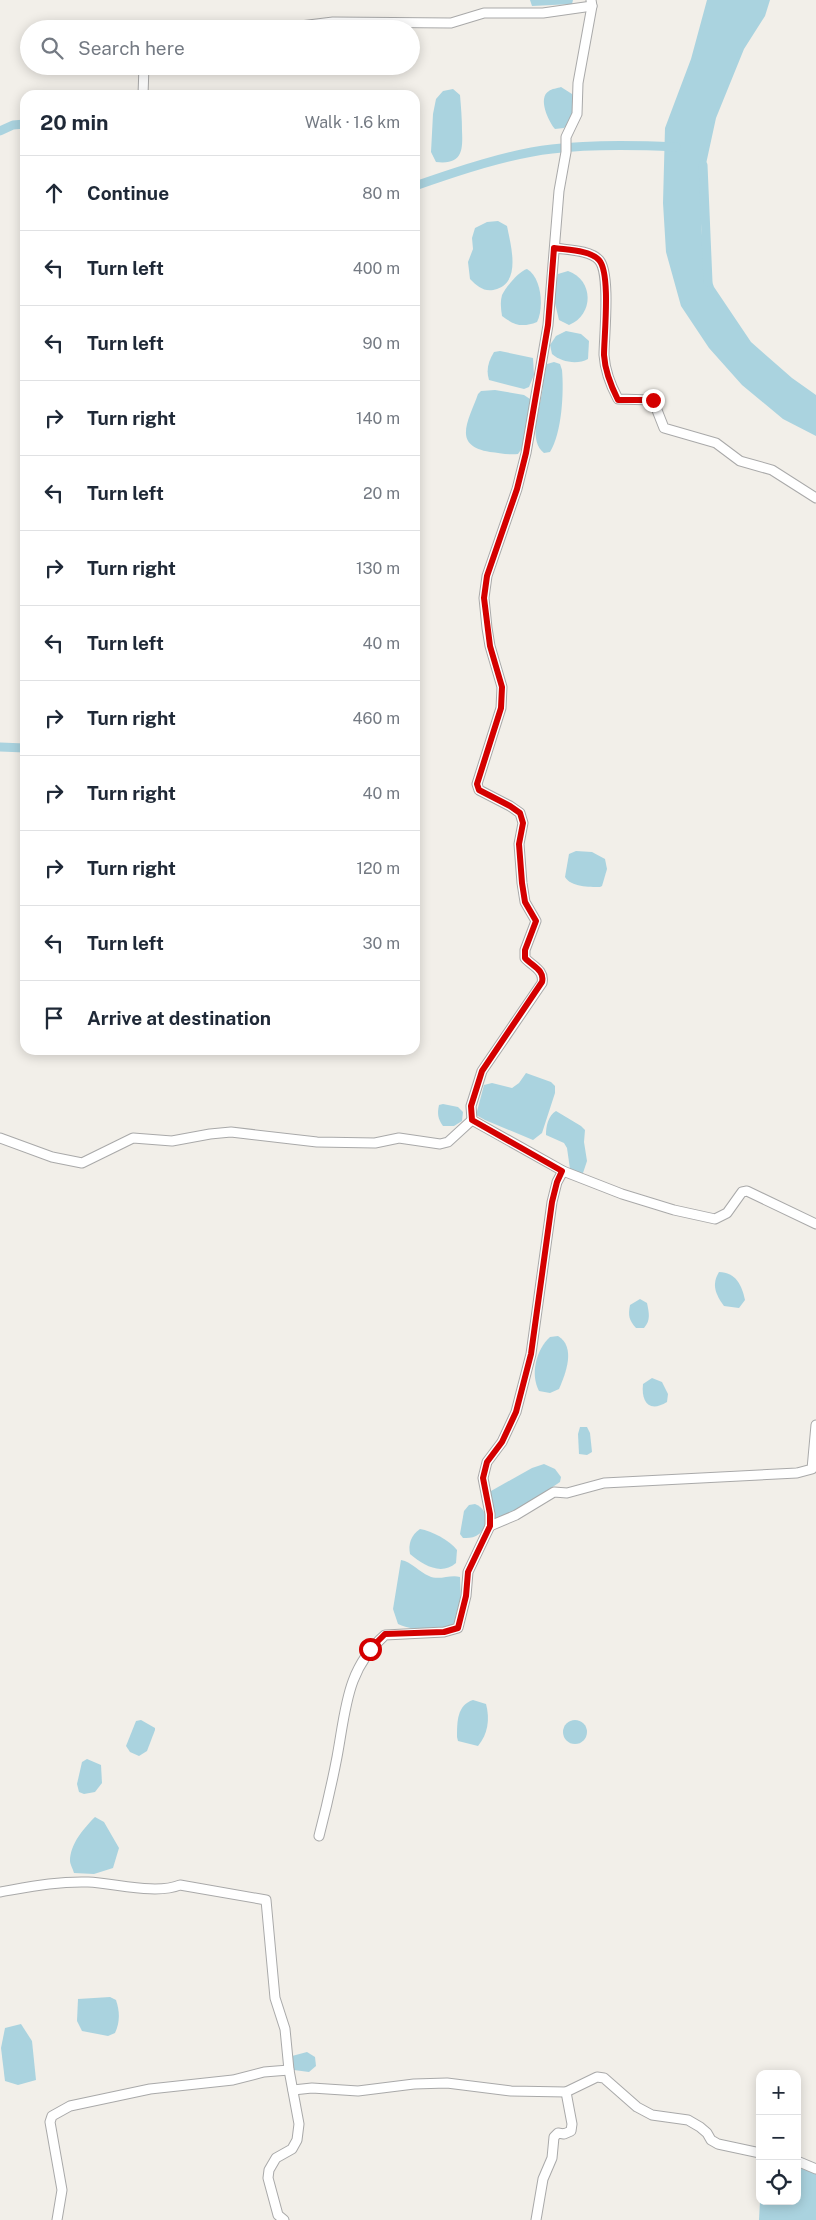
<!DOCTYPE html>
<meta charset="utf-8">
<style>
:root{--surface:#fff;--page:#f6f6f7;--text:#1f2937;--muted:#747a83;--line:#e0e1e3}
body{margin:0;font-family:"Public Sans",sans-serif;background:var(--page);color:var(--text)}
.controls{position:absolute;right:15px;bottom:15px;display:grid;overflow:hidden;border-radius:10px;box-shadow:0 2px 12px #0003}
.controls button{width:45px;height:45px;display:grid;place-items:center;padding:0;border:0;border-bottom:1px solid var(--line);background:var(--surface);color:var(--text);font:25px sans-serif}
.stop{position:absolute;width:15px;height:15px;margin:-11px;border:4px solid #d40000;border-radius:50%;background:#fff}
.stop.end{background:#d40000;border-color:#fff;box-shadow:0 1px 5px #0008}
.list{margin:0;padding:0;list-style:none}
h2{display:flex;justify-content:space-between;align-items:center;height:65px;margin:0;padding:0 20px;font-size:21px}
h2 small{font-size:16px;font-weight:400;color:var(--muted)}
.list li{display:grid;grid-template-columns:32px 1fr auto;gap:15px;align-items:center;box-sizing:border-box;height:75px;padding:0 20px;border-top:1px solid var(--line)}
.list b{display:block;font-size:19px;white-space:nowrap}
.list em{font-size:16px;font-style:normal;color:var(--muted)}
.icon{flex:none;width:28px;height:28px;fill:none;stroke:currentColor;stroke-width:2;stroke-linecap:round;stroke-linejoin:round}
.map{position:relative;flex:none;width:816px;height:2220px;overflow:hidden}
.search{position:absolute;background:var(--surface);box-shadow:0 2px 12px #0003;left:20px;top:20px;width:400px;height:55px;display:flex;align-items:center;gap:12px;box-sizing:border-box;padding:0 18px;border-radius:28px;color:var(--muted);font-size:19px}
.panel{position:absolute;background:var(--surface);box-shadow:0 2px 12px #0003;left:20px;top:90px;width:400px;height:965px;border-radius:15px}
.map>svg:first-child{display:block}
</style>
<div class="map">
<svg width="816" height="2220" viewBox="0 0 816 2220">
<rect width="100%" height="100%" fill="#f2efe9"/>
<!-- water -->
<g fill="#aad3df">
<path d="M 530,0 L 573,0 L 572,4 L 532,6 Z"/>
<path d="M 707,0 L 770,0 L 765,16 L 744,49 L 716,118 L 701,187 L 701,226 L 705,262 L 714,287 L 751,342 L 792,378 L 816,395 L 816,436 L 783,419 L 742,385 L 709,348 L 681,306 L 666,252 L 663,203 L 665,128 L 691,59 Z"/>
<path d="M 561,87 L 572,94 C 575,108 575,117 564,128 L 555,129 C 549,122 537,98 549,91 C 551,89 558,88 561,87 Z"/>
<path d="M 453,89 L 460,95 C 461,107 462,119 462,131 C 463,151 462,165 436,162 L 431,152 L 433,114 L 436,99 L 443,91 Z"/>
<path d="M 498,221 L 507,226 C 511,246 521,281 497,289 C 485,293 478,287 470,279 L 468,262 L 473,249 L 472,238 L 475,228 L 487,222 Z"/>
<path d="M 527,269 C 542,278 544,308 537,322 C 522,328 514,325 502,316 C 501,309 500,302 502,295 C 505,288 519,271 527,269 Z"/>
<path d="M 568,271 C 594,280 594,315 569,325 L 559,320 L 553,295 L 558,274 Z"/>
<path d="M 566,331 L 581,334 L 589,341 L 588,359 C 577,365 561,362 552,354 L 550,345 L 556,336 Z"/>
<path d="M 500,351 L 533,358 L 534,375 L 529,387 L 524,389 L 489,380 C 486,370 488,362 494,352 Z"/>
<path d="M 554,362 L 560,364 L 562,370 C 564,392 562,433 550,452 L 544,453 C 529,441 538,415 541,398 C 544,387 542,374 547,364 Z"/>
<path d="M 495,390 L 524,395 L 530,399 C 531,410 526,446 518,454 C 508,455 499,453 490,452 C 451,446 469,420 478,394 L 481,391 Z"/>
<path d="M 576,851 L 592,852 L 605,859 L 607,869 L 602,886 L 600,887 C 589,887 571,887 565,877 L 569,854 Z"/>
<path d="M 526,1073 L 551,1082 L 555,1086 L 555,1093 L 542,1133 L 533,1140 L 485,1120 L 476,1115 L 484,1085 L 492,1083 L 512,1088 L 519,1083 Z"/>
<path d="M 443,1104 L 458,1107 L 463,1112 L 462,1121 L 454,1126 L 443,1126 C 438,1119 437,1114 439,1105 Z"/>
<path d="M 556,1111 L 581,1126 L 585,1130 L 584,1142 L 587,1161 L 583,1173 L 578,1173 L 570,1169 L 567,1148 L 564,1143 L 546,1135 C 546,1126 548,1116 556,1111 Z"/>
<path d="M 719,1272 C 736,1272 742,1286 745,1300 L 739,1308 L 724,1306 C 716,1295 711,1285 719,1272 Z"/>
<path d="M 640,1299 L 647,1303 C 649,1313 651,1320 644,1328 L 636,1328 C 629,1320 628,1316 630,1305 Z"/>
<path d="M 558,1336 C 576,1347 566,1373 559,1389 L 550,1393 L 539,1391 C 530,1374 536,1350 550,1337 Z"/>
<path d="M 652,1378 L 662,1382 L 668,1394 L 667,1402 C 649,1413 641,1402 643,1384 Z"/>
<path d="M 580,1427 L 587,1427 L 590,1433 L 592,1452 L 587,1455 L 579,1454 L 578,1434 Z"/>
<path d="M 544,1464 L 555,1469 L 561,1477 L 560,1482 L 523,1507 L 494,1520 L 490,1501 L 491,1491 L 532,1468 Z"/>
<path d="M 475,1504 C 490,1510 489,1529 476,1536 C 472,1538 467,1538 463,1538 L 460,1534 L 464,1511 L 469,1505 Z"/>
<path d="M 420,1529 C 432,1531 449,1540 457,1550 L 456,1563 C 441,1576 423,1565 410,1554 C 408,1544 411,1535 420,1529 Z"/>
<path d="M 401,1560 C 412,1562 419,1572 429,1576 C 439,1581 450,1574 460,1577 L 461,1602 L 456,1626 C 439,1633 414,1631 398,1624 L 393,1609 Z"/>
<path d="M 473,1700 L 486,1704 C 490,1719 488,1734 478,1746 L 458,1741 L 457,1737 C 457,1722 457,1705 473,1700 Z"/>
<path d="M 141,1720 L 155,1728 L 155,1730 L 147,1751 L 139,1756 L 130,1752 L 126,1746 L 136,1721 Z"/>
<circle cx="575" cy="1732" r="12"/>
<path d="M 87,1759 L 101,1765 L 102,1783 L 95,1792 L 84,1794 L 79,1792 L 77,1784 L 82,1762 Z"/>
<path d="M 95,1817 L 104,1822 L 119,1848 L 113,1868 L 94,1874 L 74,1873 C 73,1869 70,1864 70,1861 C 70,1844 84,1828 95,1817 Z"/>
<path d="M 110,1997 L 116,2000 C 120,2012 120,2022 115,2033 L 108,2036 L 82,2031 L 77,2021 L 78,1999 Z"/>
<path d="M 21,2024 L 32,2041 L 36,2080 L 18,2085 L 5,2081 L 1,2048 L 5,2028 Z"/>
<path d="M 307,2052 L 315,2057 L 316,2066 L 309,2072 L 294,2070 L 291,2060 L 292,2056 Z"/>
<path d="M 797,2167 L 816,2174 L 816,2220 L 759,2220 L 760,2201 L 797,2201 Z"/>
</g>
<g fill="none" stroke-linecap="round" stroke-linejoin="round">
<!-- canal -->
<g stroke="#aad3df" stroke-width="9">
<path d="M 0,131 L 13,125 L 25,124"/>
<path d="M 703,165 L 708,282"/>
<path d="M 415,186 C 458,171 508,154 552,149 C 593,144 635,145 676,147"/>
<path d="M 0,747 L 25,748"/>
</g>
<!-- minor casing -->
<g stroke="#a9a9a9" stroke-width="11">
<g id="minor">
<path d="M 276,29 L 333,22 L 451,23 L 484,13 L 543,13 L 592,6"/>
<path d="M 143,95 L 144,66"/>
<path d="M 555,248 C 567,250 590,250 599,260 C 611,273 604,337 604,355 C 605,371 611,386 618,399 L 653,400 L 664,428 L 716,443 L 740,461 L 772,470 L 816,498"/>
<path d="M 472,1120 L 471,1106 L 482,1071 L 542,983 C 545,970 532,966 525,958 L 525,950 L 536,921 L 525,902 L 522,883 L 519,844 L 523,823 L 520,813 L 510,806 L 479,790 L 477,784 L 501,708 L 502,687 L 490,646 L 487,628 L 484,598 L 487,576 L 517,489 L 526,453 L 548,325 L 559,191 L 566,152 L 566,137 L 577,114 L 578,83 L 592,6 L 591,0"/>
<path d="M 0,1138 L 52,1157 L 82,1163 L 133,1138 L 172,1141 L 210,1134 L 231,1132 L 317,1142 L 375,1143 L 399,1138 L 440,1144 L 448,1142 L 472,1120 L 563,1171 L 622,1194 L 674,1210 L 715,1219 L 727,1213 L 742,1192 L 747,1191 L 816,1224"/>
<path d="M 490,1526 L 516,1515 L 554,1492 L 567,1493 L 604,1483 L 797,1473 L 812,1469 L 816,1425"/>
<path d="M 319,1836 C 326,1809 332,1783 337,1757 C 346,1709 346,1669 385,1635 L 444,1632 L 458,1628 L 466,1596 L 468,1572 L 490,1526 L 490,1514 L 483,1478 L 487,1462 L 502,1442 L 516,1412 L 531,1354 L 552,1202 L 557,1182 L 563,1171"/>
<path d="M 0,1892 C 29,1887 58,1881 88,1882 C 115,1883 155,1895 180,1885 L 266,1900 L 275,1998 L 285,2029 L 289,2070 L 299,2124 L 297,2140 L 292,2149 L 276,2158 L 269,2170 L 268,2178 L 278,2215 L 284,2220"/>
<path d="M 293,2090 L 312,2088 L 358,2091 L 414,2084 L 447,2083 L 511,2091 L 566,2092 L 597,2077 L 604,2078 L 637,2107 L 652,2115 L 688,2120 L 700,2127 L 707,2133 L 711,2140 L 718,2144 L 760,2153"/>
<path d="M 797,2161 L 816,2169"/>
<path d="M 57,2220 L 62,2190 L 50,2122 L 52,2116 L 70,2106 L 150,2089 L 233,2080 L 264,2072 L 289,2070"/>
<path d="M 536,2220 L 543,2179 L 552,2158 L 554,2137 L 558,2133 L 564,2134 L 571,2131 L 572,2124 L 566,2092"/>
</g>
</g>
<!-- minor -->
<use href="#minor" stroke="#fff" stroke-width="9"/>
</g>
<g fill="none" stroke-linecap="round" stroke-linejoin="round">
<!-- route -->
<path stroke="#d40000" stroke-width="6" d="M 370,1649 L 385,1634 L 444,1632 L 458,1628 L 466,1596 L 468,1572 L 490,1526 L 490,1514 L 483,1478 L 487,1462 L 502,1442 L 516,1412 L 531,1354 L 552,1202 L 557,1182 L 562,1171 L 472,1120 L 471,1106 L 482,1071 L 542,982 C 545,970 532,966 525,958 L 525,950 L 536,921 L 525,902 L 522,883 L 519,844 L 523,823 L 520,813 L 510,806 L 479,790 L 477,784 L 501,708 L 502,687 L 490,646 L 484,598 L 487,576 L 517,489 L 526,453 L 548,325 L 554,248 C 567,250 590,250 599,260 C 611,273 604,337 604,355 C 605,371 611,386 618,400 L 653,400"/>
</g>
</svg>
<div class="controls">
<button>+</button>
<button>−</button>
<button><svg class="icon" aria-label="locate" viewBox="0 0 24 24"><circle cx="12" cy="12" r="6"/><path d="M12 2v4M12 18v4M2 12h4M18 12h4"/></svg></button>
</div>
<div class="stop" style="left:370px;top:1649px"></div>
<div class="stop end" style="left:653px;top:400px"></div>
<div class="search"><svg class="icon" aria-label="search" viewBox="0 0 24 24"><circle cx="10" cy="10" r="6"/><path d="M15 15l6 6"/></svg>Search here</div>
<section class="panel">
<h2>20 min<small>Walk · 1.6 km</small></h2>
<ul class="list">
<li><svg class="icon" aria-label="ahead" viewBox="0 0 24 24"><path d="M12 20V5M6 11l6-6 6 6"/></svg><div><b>Continue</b></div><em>80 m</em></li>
<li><svg class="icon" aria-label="left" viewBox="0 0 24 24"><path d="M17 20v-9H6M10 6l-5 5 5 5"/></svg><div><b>Turn left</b></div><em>400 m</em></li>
<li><svg class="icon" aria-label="left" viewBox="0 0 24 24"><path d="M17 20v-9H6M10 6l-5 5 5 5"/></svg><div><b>Turn left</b></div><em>90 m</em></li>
<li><svg class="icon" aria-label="right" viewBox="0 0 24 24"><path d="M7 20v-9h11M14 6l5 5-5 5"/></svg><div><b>Turn right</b></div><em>140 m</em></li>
<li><svg class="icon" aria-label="left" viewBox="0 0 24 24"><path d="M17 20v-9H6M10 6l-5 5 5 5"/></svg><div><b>Turn left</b></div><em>20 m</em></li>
<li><svg class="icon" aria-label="right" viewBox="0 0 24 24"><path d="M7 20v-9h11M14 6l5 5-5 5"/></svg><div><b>Turn right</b></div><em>130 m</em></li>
<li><svg class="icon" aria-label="left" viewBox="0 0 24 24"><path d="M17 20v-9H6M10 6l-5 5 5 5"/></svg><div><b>Turn left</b></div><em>40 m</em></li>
<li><svg class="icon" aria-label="right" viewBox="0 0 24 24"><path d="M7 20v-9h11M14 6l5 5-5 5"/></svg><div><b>Turn right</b></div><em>460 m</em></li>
<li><svg class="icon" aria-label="right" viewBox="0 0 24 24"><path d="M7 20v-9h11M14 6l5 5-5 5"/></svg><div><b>Turn right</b></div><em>40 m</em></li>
<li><svg class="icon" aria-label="right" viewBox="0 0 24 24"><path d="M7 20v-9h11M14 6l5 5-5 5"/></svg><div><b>Turn right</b></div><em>120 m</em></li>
<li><svg class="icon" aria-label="left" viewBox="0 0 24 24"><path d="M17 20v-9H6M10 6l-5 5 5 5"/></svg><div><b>Turn left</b></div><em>30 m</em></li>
<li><svg class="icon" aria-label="arrive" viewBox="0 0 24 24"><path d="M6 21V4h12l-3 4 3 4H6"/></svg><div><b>Arrive at destination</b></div></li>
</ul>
</section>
</div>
